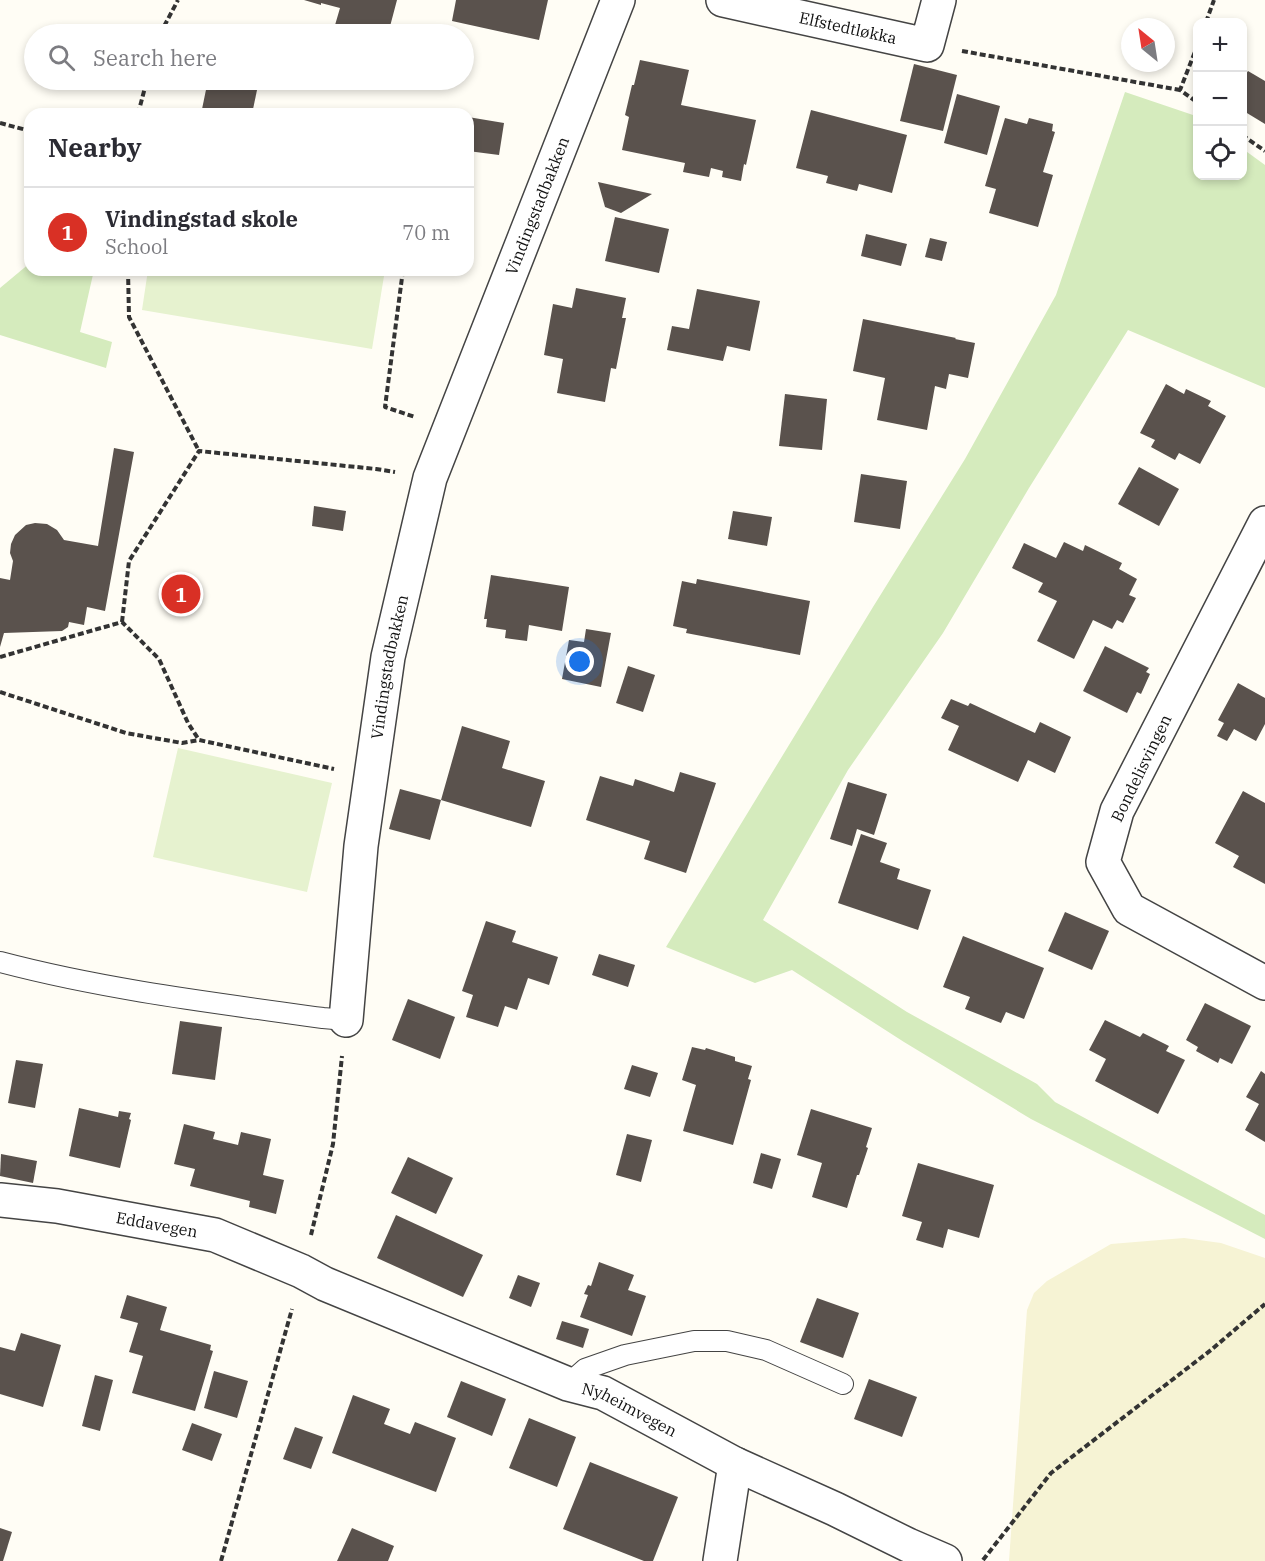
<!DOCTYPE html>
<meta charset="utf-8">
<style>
:root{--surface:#fff;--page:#f2f2f3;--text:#2b2b33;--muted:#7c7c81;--line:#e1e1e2;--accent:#d93025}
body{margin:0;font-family:"IBM Plex Serif",serif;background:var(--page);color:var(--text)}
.controls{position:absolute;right:18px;top:18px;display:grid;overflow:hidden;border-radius:12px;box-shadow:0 3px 9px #0003}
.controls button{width:54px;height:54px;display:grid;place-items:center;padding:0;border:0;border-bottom:2px solid var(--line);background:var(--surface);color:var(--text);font:30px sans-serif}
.compass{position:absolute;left:1121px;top:18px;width:54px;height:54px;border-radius:50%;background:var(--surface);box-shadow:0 3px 9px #0003;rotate:330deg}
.you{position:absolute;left:580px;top:662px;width:21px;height:21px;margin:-15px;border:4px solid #fff;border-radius:50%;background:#1a73e8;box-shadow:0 0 0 9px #1a73e833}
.badge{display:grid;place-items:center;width:39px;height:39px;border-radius:50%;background:var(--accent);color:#fff;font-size:20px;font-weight:700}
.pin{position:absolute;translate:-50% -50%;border:3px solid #fff;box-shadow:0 2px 6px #0006}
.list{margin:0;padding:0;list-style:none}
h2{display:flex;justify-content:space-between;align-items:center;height:78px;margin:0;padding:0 24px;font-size:26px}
h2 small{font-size:20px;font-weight:400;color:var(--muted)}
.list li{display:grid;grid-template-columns:39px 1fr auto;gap:18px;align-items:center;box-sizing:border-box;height:90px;padding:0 24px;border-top:2px solid var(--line)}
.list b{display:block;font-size:22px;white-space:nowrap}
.list p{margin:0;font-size:20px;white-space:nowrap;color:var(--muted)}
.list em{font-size:20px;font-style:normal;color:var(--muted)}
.icon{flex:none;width:33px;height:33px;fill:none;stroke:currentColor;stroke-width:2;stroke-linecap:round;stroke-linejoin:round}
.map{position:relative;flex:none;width:1265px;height:1561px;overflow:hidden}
.search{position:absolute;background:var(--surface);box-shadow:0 3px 9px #0003;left:24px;top:24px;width:450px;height:66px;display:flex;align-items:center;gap:15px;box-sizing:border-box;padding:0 21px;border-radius:33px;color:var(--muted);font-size:22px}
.panel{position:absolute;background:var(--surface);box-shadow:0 3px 9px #0003;left:24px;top:108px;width:450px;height:168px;border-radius:18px}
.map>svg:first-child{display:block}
</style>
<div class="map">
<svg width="1265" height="1561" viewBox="0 0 1265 1561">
<rect width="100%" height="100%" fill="#fffdf5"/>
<!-- farmland -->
<path fill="#f6f3d4" d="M 1184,1238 L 1221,1243 L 1265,1258 L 1265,1561 L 1009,1561 L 1027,1310 L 1034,1293 L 1047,1281 L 1111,1244 Z"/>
<!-- green -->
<g fill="#d5ebbd">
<path d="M 1125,92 L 1193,115 L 1197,118 L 1198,176 L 1242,176 L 1243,149 L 1265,165 L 1265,388 L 1128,330 L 1029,488 L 943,633 L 848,770 L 763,920 L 907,1012 L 1037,1084 L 1055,1102 L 1265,1215 L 1265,1239 L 1031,1119 L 904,1042 L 792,970 L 755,983 L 666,947 L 873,607 L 965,459 L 1056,295 Z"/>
<path d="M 30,263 L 30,270 L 94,270 L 80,332 L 112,342 L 106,368 L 0,335 L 0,288 Z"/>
</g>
<!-- pitch -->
<g fill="#e6f2cf">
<path d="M 148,270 L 385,270 L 372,349 L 142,310 Z"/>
<path d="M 178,748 L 332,783 L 307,892 L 153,857 Z"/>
</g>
<!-- building -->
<g fill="#5a524d">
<path d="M 304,0 L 397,0 L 388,34 L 344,34 L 333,32 L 340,8 L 321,3 L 321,5 Z"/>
<path d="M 456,0 L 548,0 L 539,40 L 452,21 Z"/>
<path d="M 640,60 L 689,70 L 681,105 L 756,120 L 746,165 L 744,164 L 741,181 L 722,177 L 723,171 L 711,168 L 709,177 L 683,172 L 685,163 L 622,150 L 629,117 L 625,115 L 632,85 L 634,85 Z"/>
<path d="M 914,64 L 957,75 L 943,131 L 900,121 Z"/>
<path d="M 1248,71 L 1265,81 L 1265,124 L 1242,110 L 1242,80 Z"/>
<path d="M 208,80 L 257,90 L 252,114 L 201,114 Z"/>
<path d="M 957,94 L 1000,106 L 987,155 L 944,143 Z"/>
<path d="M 811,110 L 907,135 L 892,193 L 859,184 L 857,191 L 826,183 L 828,176 L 796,168 Z"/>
<path d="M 468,117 L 504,123 L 499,155 L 468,151 Z"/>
<path d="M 1005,118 L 1027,124 L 1029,118 L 1053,124 L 1052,131 L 1055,132 L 1043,172 L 1053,175 L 1038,227 L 989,213 L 996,189 L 985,186 Z"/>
<path d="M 598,182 L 652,194 L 621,213 L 605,207 Z"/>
<path d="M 615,217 L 669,229 L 659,273 L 605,261 Z"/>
<path d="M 866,234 L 907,244 L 901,266 L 861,256 Z"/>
<path d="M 930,238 L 947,242 L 942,261 L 925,257 Z"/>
<path d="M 576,288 L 626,298 L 622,318 L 626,318 L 616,369 L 611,368 L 605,402 L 557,393 L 563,359 L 544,355 L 553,304 L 572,308 Z"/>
<path d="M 697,289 L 760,301 L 750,351 L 727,346 L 723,361 L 667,350 L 672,326 L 689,329 Z"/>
<path d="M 863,319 L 956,338 L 955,339 L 975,343 L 968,378 L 949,374 L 946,389 L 935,386 L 927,430 L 877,420 L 885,378 L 853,371 Z"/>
<path d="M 1166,384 L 1184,394 L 1186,389 L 1211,401 L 1208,406 L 1226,416 L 1200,464 L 1179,453 L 1175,460 L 1151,447 L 1155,440 L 1140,433 Z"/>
<path d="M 785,394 L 827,399 L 822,450 L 779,446 Z"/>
<path d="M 114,448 L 134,452 L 105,611 L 87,607 L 84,625 L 69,622 L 68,627 L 62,631 L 4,633 L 0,647 L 0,578 L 10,580 L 13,561 L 10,553 L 11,544 L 15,535 L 26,525 L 35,523 L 47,524 L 57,530 L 64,540 L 98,546 Z"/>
<path d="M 1139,467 L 1179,489 L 1159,526 L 1118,504 Z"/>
<path d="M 861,474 L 907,481 L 900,529 L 854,522 Z"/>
<path d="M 314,506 L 346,511 L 343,531 L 312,526 Z"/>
<path d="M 733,511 L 772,517 L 767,546 L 728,539 Z"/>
<path d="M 1064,542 L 1083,551 L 1085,545 L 1122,563 L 1119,569 L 1137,579 L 1129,595 L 1136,598 L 1123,623 L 1117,620 L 1112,629 L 1093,620 L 1074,659 L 1037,641 L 1057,601 L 1038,592 L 1043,583 L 1012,568 L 1024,543 L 1056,558 Z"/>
<path d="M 491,575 L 569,587 L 562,631 L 529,625 L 527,641 L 505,638 L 506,630 L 486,627 L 487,619 L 484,619 Z"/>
<path d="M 697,579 L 810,601 L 800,655 L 686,633 L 687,629 L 673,626 L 682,581 L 696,584 Z"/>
<path d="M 586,629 L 611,633 L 601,687 L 562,679 L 569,640 L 584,642 Z"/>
<path d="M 1105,646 L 1149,668 L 1146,672 L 1150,674 L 1141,694 L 1137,692 L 1127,713 L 1083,691 Z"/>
<path d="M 628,666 L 655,675 L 643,712 L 616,703 Z"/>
<path d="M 1238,683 L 1265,698 L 1265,724 L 1256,741 L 1234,729 L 1227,741 L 1217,736 L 1224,723 L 1218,720 Z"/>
<path d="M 951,699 L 968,706 L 970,703 L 1035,733 L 1040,722 L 1071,737 L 1055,773 L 1028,760 L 1018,782 L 948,750 L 959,726 L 941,718 Z"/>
<path d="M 462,726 L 510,741 L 502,768 L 545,781 L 531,827 L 441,800 L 430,840 L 389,829 L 400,789 L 441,800 Z"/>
<path d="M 680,772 L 716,783 L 686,873 L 644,859 L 650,841 L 586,820 L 600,776 L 633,786 L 635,779 L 674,792 Z"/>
<path d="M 848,782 L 887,794 L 874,835 L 857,829 L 852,846 L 830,839 Z"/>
<path d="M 1243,791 L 1265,803 L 1265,884 L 1233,867 L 1239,856 L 1215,843 Z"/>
<path d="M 861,834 L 887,843 L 880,862 L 900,869 L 897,879 L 931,890 L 918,930 L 838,903 Z"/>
<path d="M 1065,912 L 1109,931 L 1092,970 L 1048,951 Z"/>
<path d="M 486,921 L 516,931 L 512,942 L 558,957 L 549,985 L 528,978 L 517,1010 L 505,1006 L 498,1027 L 466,1017 L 473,995 L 462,991 Z"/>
<path d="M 963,936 L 1044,968 L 1024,1019 L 1006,1012 L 1001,1023 L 965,1009 L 970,997 L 943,987 Z"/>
<path d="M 599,954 L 635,965 L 628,987 L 592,975 Z"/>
<path d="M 408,999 L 455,1017 L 440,1059 L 392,1040 Z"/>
<path d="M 1205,1003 L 1251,1026 L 1232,1064 L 1220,1058 L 1218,1063 L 1196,1051 L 1198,1047 L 1186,1040 Z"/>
<path d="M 1105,1020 L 1140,1037 L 1143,1033 L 1169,1046 L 1166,1051 L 1185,1060 L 1158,1114 L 1095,1081 L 1106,1059 L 1089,1050 Z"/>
<path d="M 180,1021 L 222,1027 L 215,1080 L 172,1074 Z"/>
<path d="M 692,1047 L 705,1050 L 706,1048 L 735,1057 L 735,1061 L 752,1066 L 748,1079 L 751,1080 L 733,1145 L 683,1131 L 696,1085 L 682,1080 Z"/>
<path d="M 16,1060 L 43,1064 L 35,1108 L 8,1103 Z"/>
<path d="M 632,1065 L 658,1073 L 650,1097 L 624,1089 Z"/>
<path d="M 1261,1071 L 1265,1074 L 1265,1142 L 1245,1130 L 1259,1104 L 1246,1097 Z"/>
<path d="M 79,1108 L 118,1117 L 119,1111 L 131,1113 L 129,1119 L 131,1120 L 120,1168 L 69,1156 Z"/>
<path d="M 811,1109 L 872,1128 L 866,1147 L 868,1148 L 859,1175 L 857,1175 L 847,1208 L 812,1197 L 822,1163 L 797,1155 Z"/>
<path d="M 184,1124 L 215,1132 L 213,1139 L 238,1145 L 241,1132 L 271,1139 L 263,1175 L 284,1180 L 276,1214 L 249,1207 L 250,1201 L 190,1186 L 195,1169 L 174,1164 Z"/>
<path d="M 627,1134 L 652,1140 L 641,1182 L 616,1175 Z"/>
<path d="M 761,1153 L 781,1159 L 772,1189 L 753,1183 Z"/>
<path d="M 1,1154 L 37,1161 L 33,1183 L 0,1176 Z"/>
<path d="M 408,1157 L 453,1178 L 436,1214 L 391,1193 Z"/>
<path d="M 918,1163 L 994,1185 L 979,1238 L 948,1229 L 943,1248 L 916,1240 L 922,1222 L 902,1216 Z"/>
<path d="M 396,1215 L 483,1255 L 463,1297 L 377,1258 Z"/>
<path d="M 599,1262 L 634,1275 L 628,1290 L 646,1296 L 632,1336 L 580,1317 L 588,1295 L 584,1294 L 588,1285 L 591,1286 Z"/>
<path d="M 518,1275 L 540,1283 L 531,1307 L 509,1298 Z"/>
<path d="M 127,1295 L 167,1307 L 160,1330 L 211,1345 L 210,1350 L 213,1351 L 195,1411 L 132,1393 L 143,1356 L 129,1352 L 138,1323 L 120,1318 Z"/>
<path d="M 817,1298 L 859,1313 L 843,1358 L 800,1342 Z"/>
<path d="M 562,1321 L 589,1329 L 583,1348 L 556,1339 Z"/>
<path d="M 21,1333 L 61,1345 L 43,1407 L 0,1394 L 0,1347 L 15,1351 Z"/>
<path d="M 214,1371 L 248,1381 L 237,1418 L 204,1408 Z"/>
<path d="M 95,1375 L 113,1380 L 100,1431 L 82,1426 Z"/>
<path d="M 869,1379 L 917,1397 L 902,1437 L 854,1419 Z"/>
<path d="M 461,1381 L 506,1399 L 492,1436 L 447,1417 Z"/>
<path d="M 353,1395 L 390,1409 L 384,1424 L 410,1434 L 415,1422 L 456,1438 L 436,1492 L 332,1453 Z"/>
<path d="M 529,1418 L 576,1437 L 557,1487 L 509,1468 Z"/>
<path d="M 192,1423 L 222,1434 L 212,1461 L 182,1450 Z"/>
<path d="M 295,1427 L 323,1437 L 311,1469 L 283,1459 Z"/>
<path d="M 590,1462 L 678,1497 L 653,1561 L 644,1561 L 563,1529 Z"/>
<path d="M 0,1528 L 12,1532 L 3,1561 L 0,1561 Z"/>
<path d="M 352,1528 L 394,1546 L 388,1561 L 337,1561 Z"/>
</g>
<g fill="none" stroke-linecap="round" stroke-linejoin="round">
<!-- lane casing -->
<g stroke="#444" stroke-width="22">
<g id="lane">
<path d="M 0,962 C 106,990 215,1003 323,1018 L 346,1020"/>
<path d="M 568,1384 L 585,1369 L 625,1355 L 694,1341 L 727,1341 L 766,1350 L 843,1384"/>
</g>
</g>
<!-- street casing -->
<g stroke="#444" stroke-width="36">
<g id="street">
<path id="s1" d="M 723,0 L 927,45 L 939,0"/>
<path d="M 1265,523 L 1117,811 L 1103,862 L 1129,909 L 1265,983"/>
<path id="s2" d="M 346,1020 L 361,846 L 388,657 L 430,478 L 618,0"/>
<path id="s3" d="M 0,1200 L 57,1206 L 215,1235 L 301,1271 L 325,1284 L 568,1384 L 603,1393 L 735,1464 L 835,1509 L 908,1545 L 945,1561"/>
<path d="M 720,1561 L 735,1464"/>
</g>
</g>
<!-- path -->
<g stroke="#333" stroke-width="4" stroke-dasharray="6 3" stroke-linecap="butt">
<path d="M 1206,22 L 1214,0"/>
<path d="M 160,34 L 178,0"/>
<path d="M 1198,44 L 1180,90 L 1198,103"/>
<path d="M 962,51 L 1180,90"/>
<path d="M 138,114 L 147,80"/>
<path d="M 0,123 L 30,131"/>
<path d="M 1242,135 L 1265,151"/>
<path d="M 128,270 L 129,317 L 199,451"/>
<path d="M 403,270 L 385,407 L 415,417"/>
<path d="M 122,622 L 129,561 L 199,451 L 376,469 L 395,472"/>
<path d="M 0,657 L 122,622 L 159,659 L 188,723 L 199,740"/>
<path d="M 0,692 L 126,733 L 182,743 L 199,740 L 334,769"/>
<path d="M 311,1235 L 333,1144 L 342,1056"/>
<path d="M 983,1560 L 1051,1473 L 1211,1350 L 1265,1304"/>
<path d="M 221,1561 L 292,1309"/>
</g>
<!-- lane -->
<use href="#lane" stroke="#fff" stroke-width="20"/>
<!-- street -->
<use href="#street" stroke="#fff" stroke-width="33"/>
</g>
<g text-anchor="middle" stroke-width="6" stroke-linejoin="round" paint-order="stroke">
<!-- street labels -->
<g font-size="16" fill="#111" stroke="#fff">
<text dy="6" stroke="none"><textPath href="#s1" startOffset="128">Elfstedtløkka</textPath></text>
<text dy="6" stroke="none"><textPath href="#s2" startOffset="842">Vindingstadbakken</textPath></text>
<text dy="6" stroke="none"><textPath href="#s2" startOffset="356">Vindingstadbakken</textPath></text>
<text transform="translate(1141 768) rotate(-64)" y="6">Bondelisvingen</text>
<text dy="6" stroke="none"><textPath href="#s3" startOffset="159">Eddavegen</textPath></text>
<text dy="6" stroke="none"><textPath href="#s3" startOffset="668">Nyheimvegen</textPath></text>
</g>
</g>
</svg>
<div class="controls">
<button>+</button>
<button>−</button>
<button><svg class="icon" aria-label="locate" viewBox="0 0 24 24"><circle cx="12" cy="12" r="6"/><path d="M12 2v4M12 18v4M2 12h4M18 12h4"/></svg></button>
</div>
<svg class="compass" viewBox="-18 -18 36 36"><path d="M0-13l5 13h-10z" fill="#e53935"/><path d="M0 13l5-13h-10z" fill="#7c7c81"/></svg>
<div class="you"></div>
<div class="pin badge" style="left:181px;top:594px">1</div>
<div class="search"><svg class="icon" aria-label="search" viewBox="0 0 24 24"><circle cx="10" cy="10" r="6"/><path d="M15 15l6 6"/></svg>Search here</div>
<section class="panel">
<h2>Nearby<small></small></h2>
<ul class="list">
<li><span class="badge">1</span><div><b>Vindingstad skole</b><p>School</p></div><em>70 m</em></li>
</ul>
</section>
</div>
